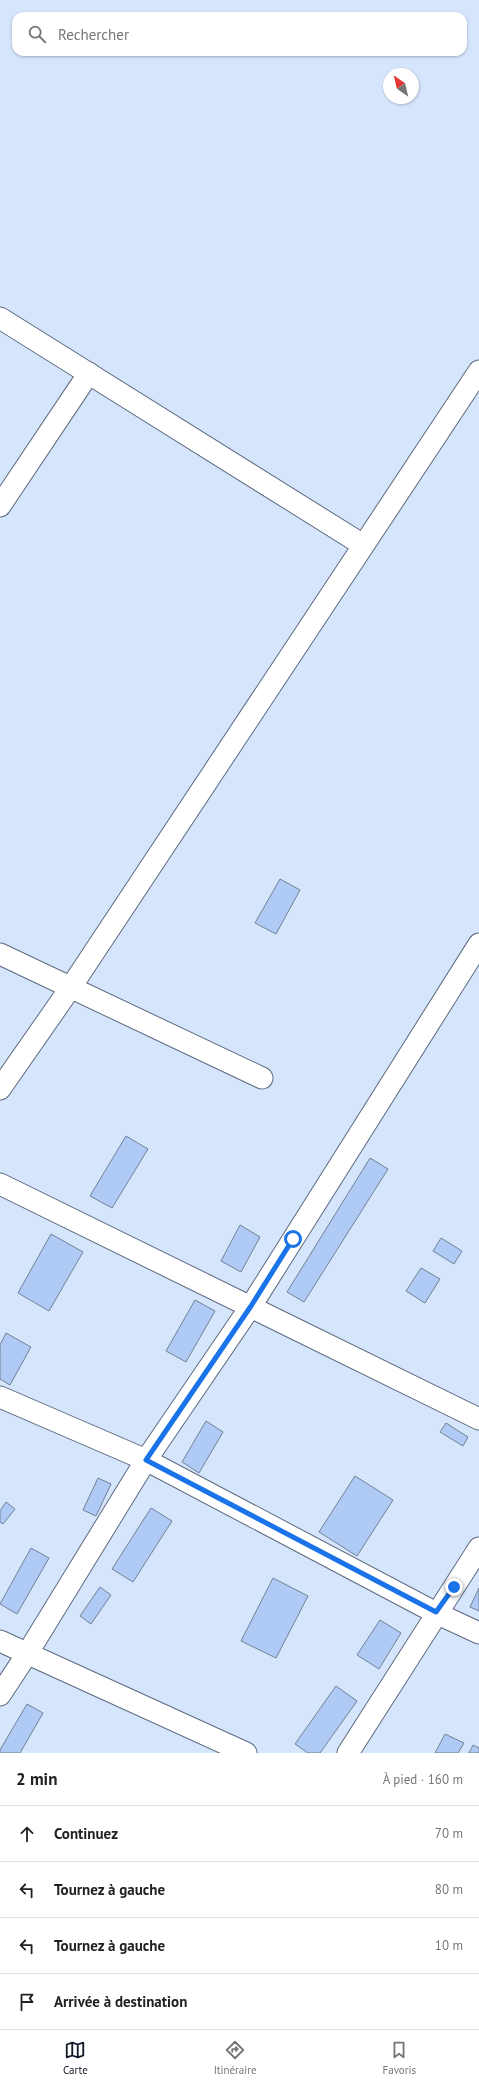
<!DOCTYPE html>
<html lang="fr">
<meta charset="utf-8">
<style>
:root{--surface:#fff;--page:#f2f2f2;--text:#222;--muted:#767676;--line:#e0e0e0;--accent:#111827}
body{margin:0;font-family:"PT Sans",sans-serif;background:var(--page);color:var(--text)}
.compass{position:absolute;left:383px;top:68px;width:36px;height:36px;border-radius:50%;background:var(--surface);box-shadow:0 1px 3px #0004;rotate:326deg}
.stop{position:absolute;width:12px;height:12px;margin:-9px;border:3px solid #1a73e8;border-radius:50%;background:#fff}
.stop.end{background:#1a73e8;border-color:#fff;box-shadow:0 1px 4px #0008}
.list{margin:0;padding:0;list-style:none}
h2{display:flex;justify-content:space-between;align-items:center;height:52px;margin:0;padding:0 16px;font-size:17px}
h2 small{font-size:13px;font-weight:400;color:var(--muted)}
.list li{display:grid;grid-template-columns:26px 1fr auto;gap:12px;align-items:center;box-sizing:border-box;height:56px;padding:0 16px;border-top:1px solid var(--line)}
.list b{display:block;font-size:15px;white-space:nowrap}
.list em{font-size:13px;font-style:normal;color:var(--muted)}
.icon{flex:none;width:22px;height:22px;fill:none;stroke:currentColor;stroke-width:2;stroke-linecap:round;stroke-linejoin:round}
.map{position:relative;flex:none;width:479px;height:1753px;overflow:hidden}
.search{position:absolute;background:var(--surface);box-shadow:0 1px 3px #0004;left:12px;right:12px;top:12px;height:44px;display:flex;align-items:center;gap:10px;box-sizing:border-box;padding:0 14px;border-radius:12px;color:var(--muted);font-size:15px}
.sheet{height:276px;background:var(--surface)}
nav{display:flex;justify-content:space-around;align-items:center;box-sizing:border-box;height:56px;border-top:1px solid var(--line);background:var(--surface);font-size:11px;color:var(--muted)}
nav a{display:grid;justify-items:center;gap:2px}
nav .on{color:var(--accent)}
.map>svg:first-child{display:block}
</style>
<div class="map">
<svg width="479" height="1753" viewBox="0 0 479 1753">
<rect width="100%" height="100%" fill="#d5e5fc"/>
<!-- building -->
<g fill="#afcbf5" stroke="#738196">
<path d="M 280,879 L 300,890 L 276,934 L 255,923 Z"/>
<path d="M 126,1136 L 148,1149 L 112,1208 L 90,1196 Z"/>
<path d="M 370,1158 L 388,1169 L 304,1302 L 287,1292 Z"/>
<path d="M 240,1225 L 260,1237 L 241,1272 L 221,1261 Z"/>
<path d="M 51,1234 L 83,1252 L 49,1311 L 18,1293 Z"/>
<path d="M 441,1238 L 462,1251 L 454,1264 L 433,1251 Z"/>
<path d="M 421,1268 L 440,1279 L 425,1303 L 406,1291 Z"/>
<path d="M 195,1300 L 215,1311 L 186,1362 L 166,1351 Z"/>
<path d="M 6,1333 L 31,1347 L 10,1385 L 0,1379 L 0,1345 Z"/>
<path d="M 206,1421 L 223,1432 L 199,1473 L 182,1462 Z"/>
<path d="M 446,1423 L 468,1437 L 463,1446 L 440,1432 Z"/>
<path d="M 355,1476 L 393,1500 L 357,1556 L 319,1532 Z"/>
<path d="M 98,1478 L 111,1484 L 96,1516 L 83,1510 Z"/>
<path d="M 6,1502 L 15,1509 L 3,1524 L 0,1522 L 0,1511 Z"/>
<path d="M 151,1508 L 172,1521 L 133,1582 L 112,1569 Z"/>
<path d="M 31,1548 L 49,1558 L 17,1614 L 0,1604 Z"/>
<path d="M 273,1578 L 308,1596 L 276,1658 L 241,1641 Z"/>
<path d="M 100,1587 L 111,1595 L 91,1624 L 80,1616 Z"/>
<path d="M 479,1588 L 479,1611 L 470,1607 Z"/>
<path d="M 380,1620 L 401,1633 L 379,1669 L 357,1655 Z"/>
<path d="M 336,1686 L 357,1701 L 320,1753 L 308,1753 L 295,1744 Z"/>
<path d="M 27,1704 L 43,1713 L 20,1753 L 0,1753 L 0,1750 Z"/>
<path d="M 445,1734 L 464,1743 L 458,1753 L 435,1753 Z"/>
<path d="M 473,1745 L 479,1748 L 479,1753 L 469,1753 Z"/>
</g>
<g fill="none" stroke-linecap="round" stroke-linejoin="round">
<!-- minor casing -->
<g stroke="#5d6a7f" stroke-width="23">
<g id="minor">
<path d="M 0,318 L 363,545"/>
<path d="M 0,506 L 89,373"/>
<path d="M 0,954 L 262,1078"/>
<path d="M 0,1089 L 71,987 L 479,371"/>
<path d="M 0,1184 L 479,1419"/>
<path d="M 0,1397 L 146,1460 L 436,1613 L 479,1633"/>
<path d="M 0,1641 L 246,1753"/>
<path d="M 0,1695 L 27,1654 L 146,1460 L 251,1306 L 479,944"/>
<path d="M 348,1753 L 479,1548"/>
</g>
</g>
<!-- minor -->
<use href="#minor" stroke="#fff" stroke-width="21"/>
</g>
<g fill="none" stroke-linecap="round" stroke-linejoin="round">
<!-- route -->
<path stroke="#1a73e8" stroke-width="5" d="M 293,1239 L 251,1306 L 146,1460 L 436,1612 L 454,1587"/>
</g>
</svg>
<svg class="compass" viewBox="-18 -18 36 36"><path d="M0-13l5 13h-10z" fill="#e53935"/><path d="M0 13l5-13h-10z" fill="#767676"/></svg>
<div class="stop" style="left:293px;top:1239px"></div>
<div class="stop end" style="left:454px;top:1587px"></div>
<div class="search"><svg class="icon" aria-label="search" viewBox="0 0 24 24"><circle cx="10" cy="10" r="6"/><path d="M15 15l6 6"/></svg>Rechercher</div>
</div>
<section class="sheet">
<h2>2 min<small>À pied · 160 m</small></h2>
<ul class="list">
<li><svg class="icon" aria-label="ahead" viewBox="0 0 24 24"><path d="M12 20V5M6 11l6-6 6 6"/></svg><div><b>Continuez</b></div><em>70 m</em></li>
<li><svg class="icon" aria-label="left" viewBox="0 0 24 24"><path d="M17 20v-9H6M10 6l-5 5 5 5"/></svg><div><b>Tournez à gauche</b></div><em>80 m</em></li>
<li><svg class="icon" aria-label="left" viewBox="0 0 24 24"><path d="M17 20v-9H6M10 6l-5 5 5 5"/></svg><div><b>Tournez à gauche</b></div><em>10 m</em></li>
<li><svg class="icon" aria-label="arrive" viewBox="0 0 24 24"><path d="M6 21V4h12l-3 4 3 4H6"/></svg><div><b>Arrivée à destination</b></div></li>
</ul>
</section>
<nav>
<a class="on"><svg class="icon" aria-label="map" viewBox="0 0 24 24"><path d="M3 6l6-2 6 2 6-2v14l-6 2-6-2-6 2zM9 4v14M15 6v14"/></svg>Carte</a>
<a><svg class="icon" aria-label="directions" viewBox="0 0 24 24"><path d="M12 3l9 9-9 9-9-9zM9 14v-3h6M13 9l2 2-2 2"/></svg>Itinéraire</a>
<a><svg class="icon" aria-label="saved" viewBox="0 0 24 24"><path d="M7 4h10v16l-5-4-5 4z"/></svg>Favoris</a>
</nav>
